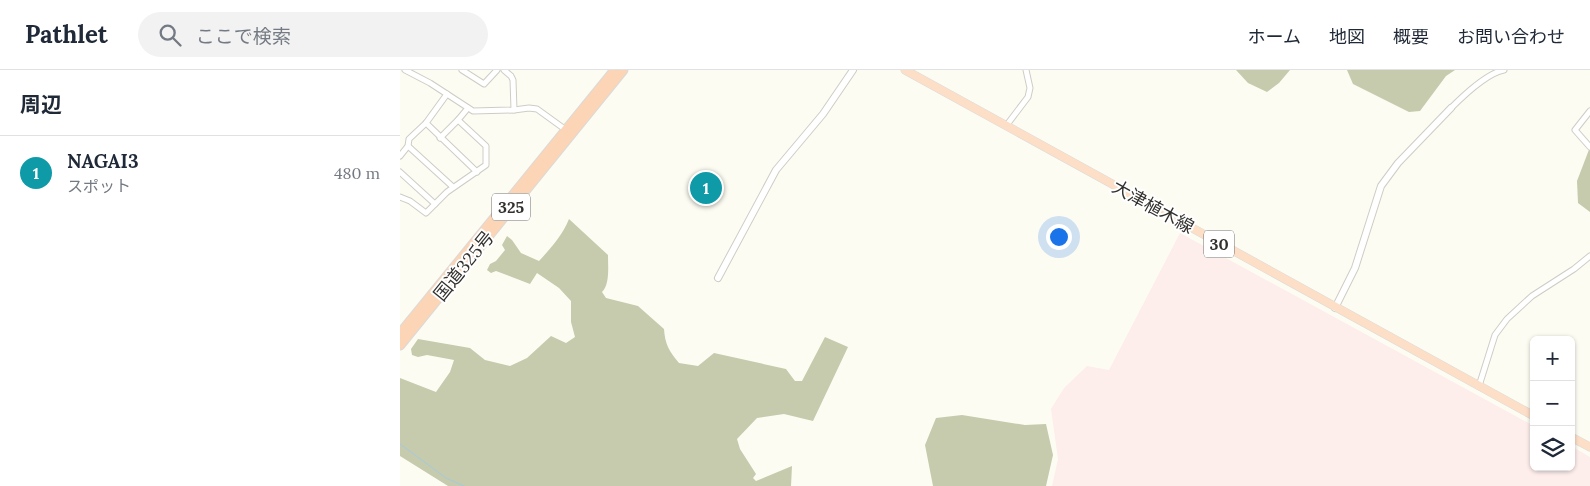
<!DOCTYPE html>
<html lang="ja">
<meta charset="utf-8">
<style>
:root{--surface:#fff;--page:#f2f2f3;--text:#1f2937;--muted:#747a83;--line:#e0e1e3;--accent:#0b8043}
body{margin:0;font-family:Lora,"Noto Sans JP",serif;background:var(--page);color:var(--text)}
.controls{position:absolute;right:15px;bottom:15px;display:grid;overflow:hidden;border-radius:8px;box-shadow:0 1px 4px #0004}
.controls button{width:45px;height:45px;display:grid;place-items:center;padding:0;border:0;border-bottom:1px solid var(--line);background:var(--surface);color:var(--text);font:25px sans-serif}
.you{position:absolute;left:658px;top:166px;width:18px;height:18px;margin:-12px;border:4px solid #fff;border-radius:50%;background:#1a73e8;box-shadow:0 0 0 8px #1a73e833}
.badge{display:grid;place-items:center;width:32px;height:32px;border-radius:50%;background:var(--accent);color:#fff;font-size:16px;font-weight:700}
.pin{position:absolute;translate:-50% -50%;border:2px solid #fff;box-shadow:0 1px 5px #0006}
.list{margin:0;padding:0;list-style:none}
h2{display:flex;justify-content:space-between;align-items:center;height:65px;margin:0;padding:0 20px;font-size:21px}
h2 small{font-size:16px;font-weight:400;color:var(--muted)}
.list li{display:grid;grid-template-columns:32px 1fr auto;gap:15px;align-items:center;box-sizing:border-box;height:75px;padding:0 20px;border-top:1px solid var(--line)}
.list b{display:block;font-size:19px;white-space:nowrap}
.list p{margin:0;font-size:16px;white-space:nowrap;color:var(--muted)}
.list em{font-size:16px;font-style:normal;color:var(--muted)}
.icon{flex:none;width:28px;height:28px;fill:none;stroke:currentColor;stroke-width:2;stroke-linecap:round;stroke-linejoin:round}
.map{position:relative;flex:none;width:1190px;height:416px;overflow:hidden}
header{display:flex;align-items:center;gap:30px;box-sizing:border-box;height:70px;padding:0 25px;background:var(--surface);border-bottom:1px solid var(--line)}
header strong{font-size:24px}
nav{display:flex;gap:28px;margin-inline-start:auto;font-size:18px}
.search{width:350px;height:45px;background:var(--page);display:flex;align-items:center;gap:12px;box-sizing:border-box;padding:0 18px;border-radius:28px;color:var(--muted);font-size:19px}
main{display:flex}
aside{flex:1;background:var(--surface)}
.map>svg:first-child{display:block}
</style>
<header>
<strong>Pathlet</strong>
<div class="search"><svg class="icon" aria-label="search" viewBox="0 0 24 24"><circle cx="10" cy="10" r="6"/><path d="M15 15l6 6"/></svg>ここで検索</div>
<nav><a>ホーム</a><a>地図</a><a>概要</a><a>お問い合わせ</a></nav>
</header>
<main>
<aside>
<h2>周辺<small></small></h2>
<ul class="list">
<li><span class="badge" style="background:#0f9aa8">1</span><div><b>NAGAI3</b><p>スポット</p></div><em>480 m</em></li>
</ul>
</aside>
<div class="map">
<svg width="1190" height="416" viewBox="0 0 1190 416">
<rect width="100%" height="100%" fill="#fdfcf3"/>
<!-- industrial -->
<path fill="#fdedeb" d="M 780,163 L 1134,356 L 1134,397 L 1171,397 L 1171,376 L 1190,387 L 1190,416 L 652,416 L 658,389 L 651,339 L 664,318 L 687,296 L 709,300 Z"/>
<!-- green -->
<g fill="#c5cbac">
<path d="M 836,0 L 890,0 L 879,13 L 867,22 L 848,13 Z"/>
<path d="M 947,0 L 1055,0 L 1046,6 L 1020,41 L 1009,42 L 953,14 Z"/>
<path d="M 1190,77 L 1190,142 L 1178,133 L 1177,111 Z"/>
<path d="M 169,149 L 208,185 C 208,197 210,214 202,222 L 206,228 L 238,236 L 264,259 C 265,274 269,281 279,293 L 298,296 L 314,283 L 386,299 L 395,311 L 402,311 L 425,267 L 448,277 L 413,351 L 384,344 L 357,348 L 337,369 L 340,379 L 356,404 L 353,408 L 356,411 L 392,396 L 391,416 L 48,416 L 0,386 L 0,308 L 36,322 L 50,302 L 54,290 L 27,285 L 18,287 L 12,285 L 11,279 L 18,269 L 70,278 L 85,290 L 110,296 L 127,288 L 151,266 L 166,273 L 175,267 L 171,252 L 171,231 L 159,218 L 137,203 L 130,214 L 96,201 L 91,203 L 87,200 L 90,194 L 96,191 L 105,180 L 102,175 L 107,166 L 112,170 L 121,183 L 139,191 C 151,178 162,166 169,149 Z"/>
<path d="M 562,345 L 625,355 L 646,354 L 653,385 L 646,416 L 533,416 L 525,375 L 536,348 Z"/>
</g>
<g fill="none" stroke-linecap="round" stroke-linejoin="round">
<!-- stream -->
<path stroke="#a4cae0" stroke-width="1" d="M 0,374 L 46,408 L 64,416"/>
<!-- minor casing -->
<g stroke="#cecdc5" stroke-width="7">
<g id="minor">
<path d="M 5,0 L 30,13 L 73,41 L 114,40 L 113,10 L 111,6 L 104,0"/>
<path d="M 62,0 L 84,14 L 97,0"/>
<path d="M 1051,38 C 1064,25 1087,3 1104,0"/>
<path d="M 114,40 L 129,38 L 137,39 L 166,60"/>
<path d="M 1190,41 L 1175,60 L 1190,77"/>
<path d="M 26,53 L 77,102"/>
<path d="M 606,56 L 628,27 L 630,18 L 626,0"/>
<path d="M 40,68 L 58,50"/>
<path d="M 8,76 L 53,117"/>
<path d="M 0,86 L 8,76 L 9,69 L 26,53 L 47,24"/>
<path d="M 0,102 L 35,134"/>
<path d="M 0,127 L 10,131 L 26,143 L 47,122 L 86,95 L 86,76 L 58,50 L 68,38"/>
<path d="M 1079,316 L 1095,265 L 1107,249 L 1132,226 L 1174,199 L 1190,186"/>
</g>
</g>
<!-- tertiary casing -->
<g stroke="#cecdc5" stroke-width="8">
<g id="tertiary">
<path d="M 318,208 L 376,100 L 423,44 L 453,0"/>
<path d="M 935,238 L 955,198 L 981,116 L 998,93 L 1051,38"/>
</g>
</g>
<!-- primary casing -->
<g stroke="#dadad9" stroke-width="9">
<g id="primary">
<path d="M 505,0 L 1134,346"/>
<path d="M 1171,367 L 1190,377"/>
</g>
</g>
<!-- trunk casing -->
<g stroke="#dadad9" stroke-width="11">
<g id="trunk">
<path d="M 0,264 L 215,0"/>
<path d="M 0,275 L 223,0"/>
</g>
</g>
<!-- minor -->
<use href="#minor" stroke="#fff" stroke-width="5"/>
<!-- tertiary -->
<use href="#tertiary" stroke="#fff" stroke-width="6"/>
<!-- primary -->
<use href="#primary" stroke="#fddfc8" stroke-width="8"/>
<!-- trunk -->
<use href="#trunk" stroke="#fcd4b6" stroke-width="9"/>
</g>
<g text-anchor="middle" stroke-width="4" stroke-linejoin="round" paint-order="stroke">
<!-- shield labels -->
<g fill="#fff" stroke="#706f6d" stroke-width="1">
<rect x="92" y="123.5" width="38" height="27" rx="4"/>
<rect x="804" y="160.5" width="30" height="27" rx="4"/>
</g>
<g font-size="16" font-weight="bold" fill="#32312e">
<text x="111" y="143">325</text>
<text x="819" y="180">30</text>
</g>
<!-- street labels -->
<g font-size="18" fill="#32312e" stroke="#fff">
<text transform="translate(753 137) rotate(29)" y="6">大津植木線</text>
<text transform="translate(64 196) rotate(-51)" y="6">国道325号</text>
</g>
</g>
</svg>
<div class="controls">
<button>+</button>
<button>−</button>
<button><svg class="icon" aria-label="layers" viewBox="0 0 24 24"><path d="M12 4l9 5-9 5-9-5zM3 14l9 5 9-5"/></svg></button>
</div>
<div class="you"></div>
<div class="pin badge" style="left:306px;top:118px;background:#0f9aa8">1</div>
</div>
</main>
